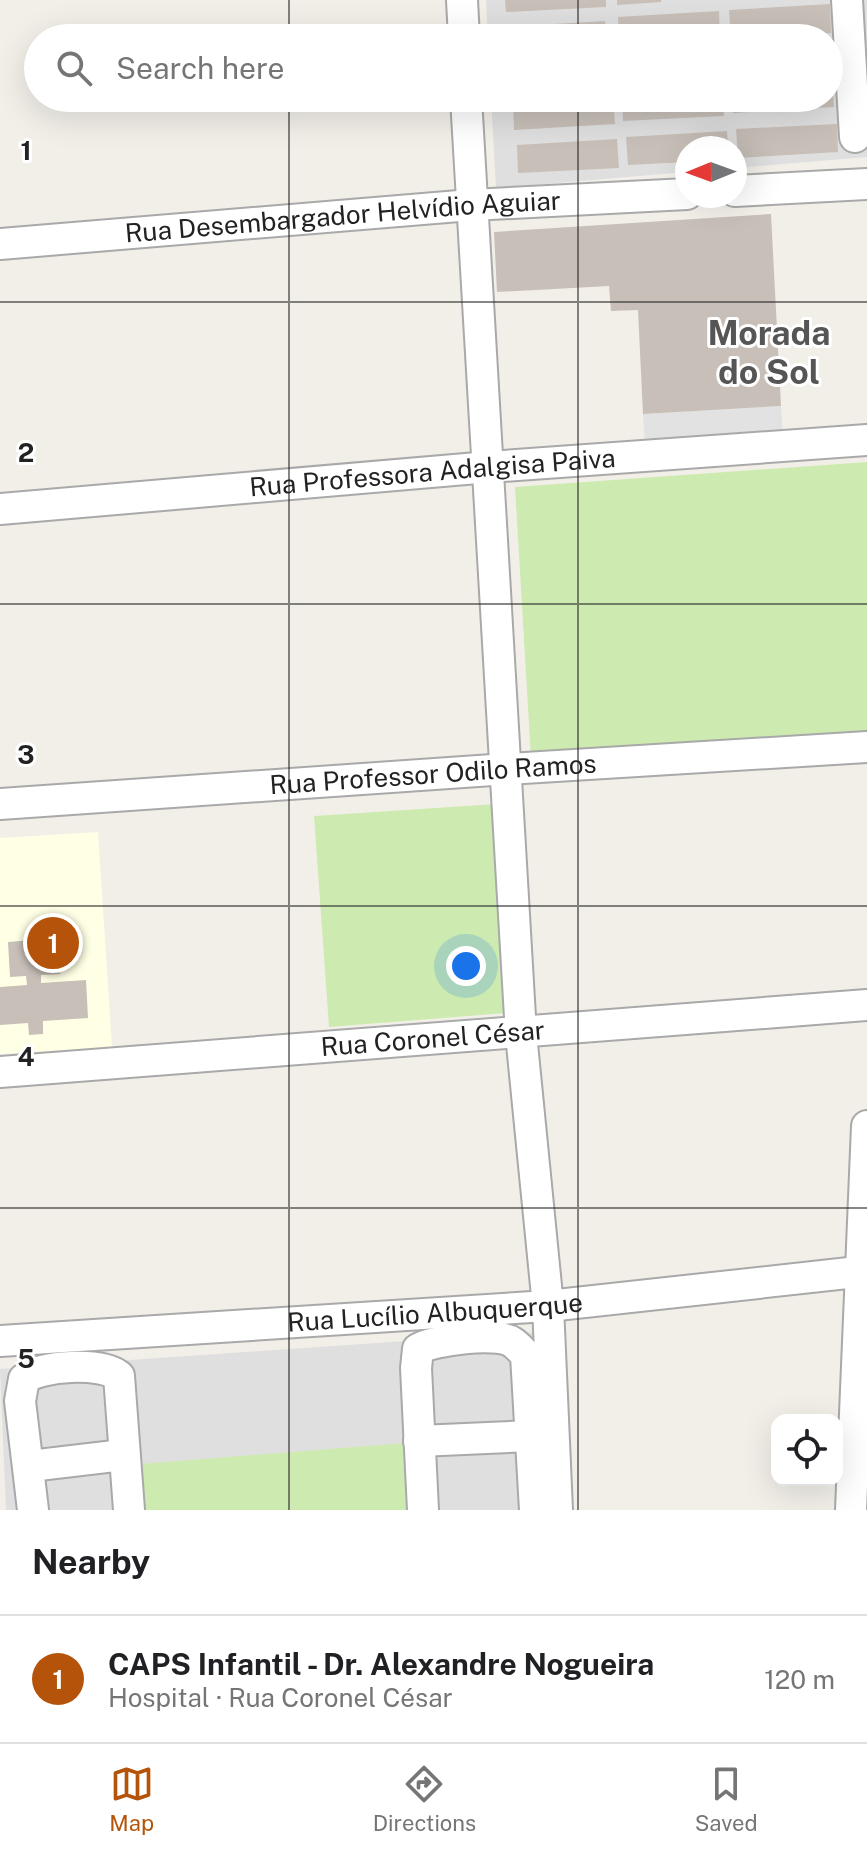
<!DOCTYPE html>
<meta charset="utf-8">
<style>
:root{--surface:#fff;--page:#f2f2f2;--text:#202124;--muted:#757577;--line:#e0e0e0;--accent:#b45309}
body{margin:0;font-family:"Public Sans",sans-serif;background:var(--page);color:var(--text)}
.controls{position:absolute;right:24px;bottom:24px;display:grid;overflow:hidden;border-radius:16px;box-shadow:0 8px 32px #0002}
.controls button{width:72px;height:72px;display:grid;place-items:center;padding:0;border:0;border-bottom:2px solid var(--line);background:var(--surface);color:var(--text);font:40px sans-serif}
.compass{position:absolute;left:675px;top:136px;width:72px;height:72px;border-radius:50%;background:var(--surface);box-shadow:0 8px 32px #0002;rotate:269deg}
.you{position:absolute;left:466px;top:966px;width:28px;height:28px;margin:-20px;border:6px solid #fff;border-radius:50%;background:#1a73e8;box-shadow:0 0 0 12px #1a73e833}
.badge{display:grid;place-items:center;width:52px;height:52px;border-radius:50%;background:var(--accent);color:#fff;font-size:26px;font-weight:700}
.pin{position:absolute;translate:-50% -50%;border:4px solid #fff;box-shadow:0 2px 8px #0006}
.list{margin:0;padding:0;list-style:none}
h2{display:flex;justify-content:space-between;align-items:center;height:104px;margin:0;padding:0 32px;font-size:34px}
h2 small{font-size:26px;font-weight:400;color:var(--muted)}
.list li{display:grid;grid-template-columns:52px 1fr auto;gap:24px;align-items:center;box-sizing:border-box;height:128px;padding:0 32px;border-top:2px solid var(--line)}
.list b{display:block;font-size:30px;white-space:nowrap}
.list p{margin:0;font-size:26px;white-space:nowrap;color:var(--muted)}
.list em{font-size:26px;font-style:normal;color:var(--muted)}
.icon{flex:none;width:44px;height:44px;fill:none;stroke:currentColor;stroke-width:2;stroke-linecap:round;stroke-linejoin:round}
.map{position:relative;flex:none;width:867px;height:1510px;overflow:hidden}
.search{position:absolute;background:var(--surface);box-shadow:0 8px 32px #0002;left:24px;right:24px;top:24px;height:88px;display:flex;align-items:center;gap:20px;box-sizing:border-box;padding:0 28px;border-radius:44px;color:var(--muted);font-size:30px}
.sheet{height:232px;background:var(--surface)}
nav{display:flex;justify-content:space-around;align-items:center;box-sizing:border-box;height:112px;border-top:2px solid var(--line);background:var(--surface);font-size:22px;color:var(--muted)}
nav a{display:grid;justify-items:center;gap:4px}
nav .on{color:var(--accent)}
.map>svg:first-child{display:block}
</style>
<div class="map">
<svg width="867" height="1510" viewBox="0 0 867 1510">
<rect width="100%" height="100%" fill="#f2efe9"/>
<!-- residential -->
<g fill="#e0dfdf">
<path d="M 486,0 L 867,0 L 867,157 L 735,168 L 735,148 L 687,148 L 687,172 L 496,188 L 491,98 L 829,98 L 829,38 L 488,38 Z"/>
<path d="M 537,1332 L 548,1510 L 6,1510 L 0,1369 Z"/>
</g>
<!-- education -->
<path fill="#ffffe5" d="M 98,832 L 112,1047 L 0,1054 L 0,838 Z"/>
<!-- grass -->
<g fill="#cdebb0">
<path d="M 867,462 L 867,737 L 531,758 L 515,487 Z"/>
<path d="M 496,804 L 506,1013 L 329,1027 L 314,816 Z"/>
<path d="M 406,1443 L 411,1510 L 141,1510 L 139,1464 Z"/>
</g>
<!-- parking -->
<path fill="#e2e2e2" d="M 781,406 L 783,436 L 645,443 L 643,414 Z"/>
<!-- building -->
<g fill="#c7bfb8">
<path d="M 505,0 L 606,0 L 606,7 L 506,12 Z"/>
<path d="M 617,0 L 661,0 L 661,2 L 617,5 Z"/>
<path d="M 830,4 L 831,33 L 731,38 L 729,10 Z"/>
<path d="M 719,11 L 720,38 L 619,38 L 618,17 Z"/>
<path d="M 605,21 L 606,38 L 505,38 L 505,27 Z"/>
<path d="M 832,78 L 834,107 L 733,113 L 733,98 L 829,98 L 829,79 Z"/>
<path d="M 571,98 L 613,98 L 615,124 L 514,130 L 513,101 Z"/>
<path d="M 622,98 L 723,98 L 724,116 L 623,121 Z"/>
<path d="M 837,124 L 838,152 L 738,158 L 736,129 Z"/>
<path d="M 727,131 L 728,148 L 687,148 L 687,162 L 628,165 L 626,137 Z"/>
<path d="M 617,139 L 619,168 L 518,173 L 517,145 Z"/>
<path d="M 771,214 L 781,406 L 643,414 L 638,310 L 611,311 L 609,286 L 497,292 L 494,232 Z"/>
<path d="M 58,938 L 60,974 L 41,975 L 41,983 L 86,980 L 88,1018 L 43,1021 L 43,1034 L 29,1035 L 28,1023 L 0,1025 L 0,987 L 27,985 L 26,976 L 10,977 L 8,942 Z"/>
</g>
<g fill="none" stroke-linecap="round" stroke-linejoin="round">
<!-- minor casing -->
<g stroke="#a9a9a9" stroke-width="34">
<g id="minor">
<path d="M 462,0 L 464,38"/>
<path d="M 847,0 L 855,137"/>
<path d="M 466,98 L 521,1034 L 548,1306 L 557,1510"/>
<path d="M 735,191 L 867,184"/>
<path id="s1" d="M 0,244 L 471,205 L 687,194"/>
<path id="s2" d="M 0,509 L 489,467 L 867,440"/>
<path id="s3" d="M 0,804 L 507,769 L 867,747"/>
<path id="s4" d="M 0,1072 L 867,1005"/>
<path id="s5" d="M 0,1341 L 548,1306 L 867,1271"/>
<path d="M 419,1441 L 530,1436"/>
<path d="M 30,1466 L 123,1455"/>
<path d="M 33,1510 L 20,1401 L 24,1379 C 41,1365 101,1362 119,1376 L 129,1510"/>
<path d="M 423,1510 L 416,1368 L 418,1349 C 434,1340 496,1332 512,1342 C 517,1345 522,1351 526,1355 L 535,1510"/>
<path d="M 851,1510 L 867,1126"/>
</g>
</g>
<!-- minor -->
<use href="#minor" stroke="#fff" stroke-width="30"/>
</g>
<!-- grid -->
<path fill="none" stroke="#222" stroke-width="2" stroke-opacity="0.55" d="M 289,0 L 289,38M 578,0 L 578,38M 289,98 L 289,1510M 578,98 L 578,1510M 0,302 L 867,302M 0,604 L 867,604M 0,906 L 867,906M 0,1208 L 867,1208"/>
<g text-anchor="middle" stroke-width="6" stroke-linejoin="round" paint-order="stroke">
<!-- street labels -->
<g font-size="26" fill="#222" stroke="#fff">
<text dy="9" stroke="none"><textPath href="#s1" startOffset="344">Rua Desembargador Helvídio Aguiar</textPath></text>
<text dy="9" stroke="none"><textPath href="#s2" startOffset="434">Rua Professora Adalgisa Paiva</textPath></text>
<text dy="9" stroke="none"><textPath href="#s3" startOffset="434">Rua Professor Odilo Ramos</textPath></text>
<text dy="9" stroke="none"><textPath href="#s4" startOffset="434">Rua Coronel César</textPath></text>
<text dy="9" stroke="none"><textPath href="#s5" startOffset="436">Rua Lucílio Albuquerque</textPath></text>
</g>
<!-- district labels -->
<g font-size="34" font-weight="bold" fill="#555" stroke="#fff">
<text x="769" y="345">Morada<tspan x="769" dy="39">do Sol</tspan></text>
</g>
</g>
<g font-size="26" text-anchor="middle" font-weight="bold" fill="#222" stroke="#fff" stroke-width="6" stroke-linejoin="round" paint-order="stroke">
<text x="26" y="160">1</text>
<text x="26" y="462">2</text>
<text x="26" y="764">3</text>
<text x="26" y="1066">4</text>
<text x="26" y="1368">5</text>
</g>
</svg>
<div class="controls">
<button><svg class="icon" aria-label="locate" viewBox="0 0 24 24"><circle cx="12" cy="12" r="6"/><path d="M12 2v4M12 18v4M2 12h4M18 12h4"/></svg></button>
</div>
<svg class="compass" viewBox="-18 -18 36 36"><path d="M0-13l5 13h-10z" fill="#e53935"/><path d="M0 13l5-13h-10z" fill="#757577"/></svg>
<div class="you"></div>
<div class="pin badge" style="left:53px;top:943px">1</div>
<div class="search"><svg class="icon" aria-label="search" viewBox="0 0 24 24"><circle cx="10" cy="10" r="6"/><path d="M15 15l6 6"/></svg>Search here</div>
</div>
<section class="sheet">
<h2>Nearby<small></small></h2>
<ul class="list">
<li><span class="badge">1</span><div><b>CAPS Infantil - Dr. Alexandre Nogueira</b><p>Hospital · Rua Coronel César</p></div><em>120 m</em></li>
</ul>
</section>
<nav>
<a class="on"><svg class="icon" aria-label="map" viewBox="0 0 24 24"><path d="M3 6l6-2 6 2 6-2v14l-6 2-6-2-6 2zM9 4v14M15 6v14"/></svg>Map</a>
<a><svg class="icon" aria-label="directions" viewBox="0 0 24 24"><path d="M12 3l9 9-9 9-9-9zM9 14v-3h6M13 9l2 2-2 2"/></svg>Directions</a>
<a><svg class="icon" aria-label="saved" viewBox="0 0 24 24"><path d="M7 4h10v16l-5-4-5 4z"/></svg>Saved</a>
</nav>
